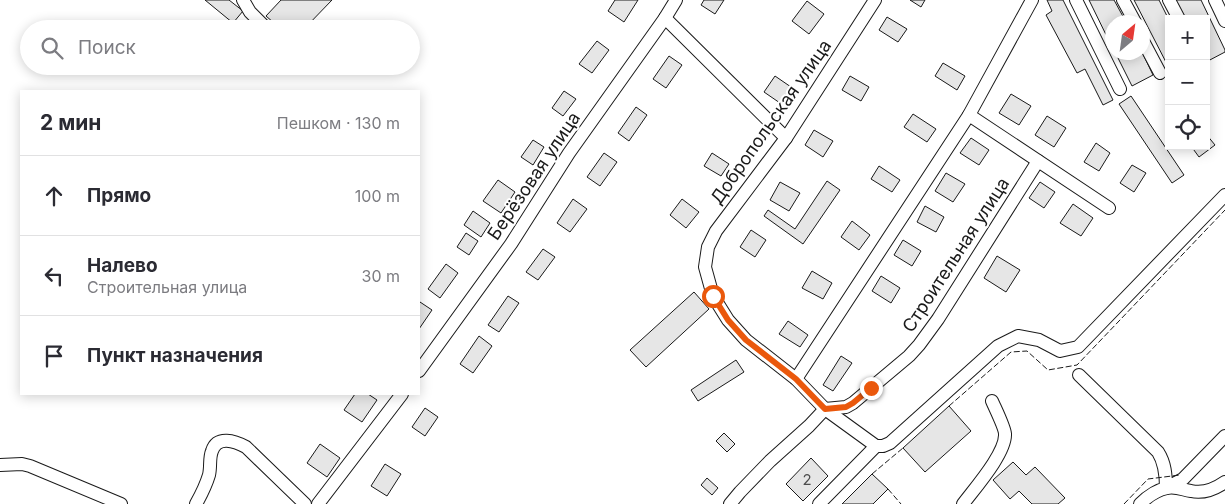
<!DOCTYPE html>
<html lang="ru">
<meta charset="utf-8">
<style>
:root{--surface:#fff;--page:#f7f7f7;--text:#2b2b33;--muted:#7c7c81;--line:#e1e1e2}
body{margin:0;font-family:Inter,sans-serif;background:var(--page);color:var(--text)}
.controls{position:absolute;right:15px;top:15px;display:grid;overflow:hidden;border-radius:0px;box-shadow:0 2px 12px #0003}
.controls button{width:45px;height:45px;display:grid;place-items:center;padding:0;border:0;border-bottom:1px solid var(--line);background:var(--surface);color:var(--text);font:25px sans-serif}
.compass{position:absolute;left:1105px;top:15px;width:45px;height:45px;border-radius:50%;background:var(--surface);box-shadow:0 2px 12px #0003;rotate:29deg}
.stop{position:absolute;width:15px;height:15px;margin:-11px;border:4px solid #ea580c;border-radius:50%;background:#fff}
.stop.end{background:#ea580c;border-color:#fff;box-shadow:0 1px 5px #0008}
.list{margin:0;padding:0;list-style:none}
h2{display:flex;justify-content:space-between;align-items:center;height:65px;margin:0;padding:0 20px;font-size:21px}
h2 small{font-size:16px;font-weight:400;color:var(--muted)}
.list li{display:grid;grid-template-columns:32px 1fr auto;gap:15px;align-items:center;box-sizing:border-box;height:80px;padding:0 20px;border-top:1px solid var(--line)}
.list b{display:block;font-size:19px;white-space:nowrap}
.list p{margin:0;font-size:16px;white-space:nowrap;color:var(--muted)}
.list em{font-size:16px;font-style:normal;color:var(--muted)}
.icon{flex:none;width:28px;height:28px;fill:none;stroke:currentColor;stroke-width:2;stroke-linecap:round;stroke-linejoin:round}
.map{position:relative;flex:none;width:1225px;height:504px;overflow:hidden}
.search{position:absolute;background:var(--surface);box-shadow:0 2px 12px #0003;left:20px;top:20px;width:400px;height:55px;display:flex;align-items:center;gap:12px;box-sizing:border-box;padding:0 18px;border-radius:28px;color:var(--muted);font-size:19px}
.panel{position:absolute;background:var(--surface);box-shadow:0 2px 12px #0003;left:20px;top:90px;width:400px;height:305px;border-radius:0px}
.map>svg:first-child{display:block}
</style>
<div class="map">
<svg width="1225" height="504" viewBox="0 0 1225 504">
<rect width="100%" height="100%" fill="#fff"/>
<!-- building -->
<g fill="#e6e6e6" stroke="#1a1a1a">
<path d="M 205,0 L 229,0 L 243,11 L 233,23 Z"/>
<path d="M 281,0 L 332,0 L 304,29 L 281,29 L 266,16 Z"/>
<path d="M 615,0 L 638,0 L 624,22 L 608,11 Z"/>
<path d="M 704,0 L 724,0 L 715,14 L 701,5 Z"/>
<path d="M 910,0 L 925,0 L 921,7 Z"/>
<path d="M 1047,0 L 1063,0 L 1113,100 L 1103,105 L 1085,69 L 1077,73 L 1046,15 L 1052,11 Z"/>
<path d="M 1089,0 L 1114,0 L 1126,22 L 1112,22 L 1112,47 Z"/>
<path d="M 1134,0 L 1159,0 L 1169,20 L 1169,68 Z"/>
<path d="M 1175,0 L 1201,0 L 1225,50 L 1225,52 L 1206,62 L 1206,19 L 1184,19 Z"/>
<path d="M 807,1 L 824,14 L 809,34 L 792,21 Z"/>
<path d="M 887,17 L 907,29 L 898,42 L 879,30 Z"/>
<path d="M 597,41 L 609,50 L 592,73 L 579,64 Z"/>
<path d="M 1115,52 L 1142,52 L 1153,75 L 1132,86 Z"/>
<path d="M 669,56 L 682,65 L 666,88 L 653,79 Z"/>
<path d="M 943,63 L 965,76 L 957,90 L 935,76 Z"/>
<path d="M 775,76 L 791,87 L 780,103 L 764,92 Z"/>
<path d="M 850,76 L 869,87 L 861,101 L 842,90 Z"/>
<path d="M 564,91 L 576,99 L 563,116 L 552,108 Z"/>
<path d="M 1011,94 L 1031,106 L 1019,125 L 999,113 Z"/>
<path d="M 1131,96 L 1184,175 L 1172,183 L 1119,104 Z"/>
<path d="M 636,107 L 647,115 L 629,141 L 618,133 Z"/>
<path d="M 913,114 L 936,129 L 927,142 L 904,127 Z"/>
<path d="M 1047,116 L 1066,128 L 1054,147 L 1035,135 Z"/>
<path d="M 814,130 L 833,141 L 823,157 L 805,145 Z"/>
<path d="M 1206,134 L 1215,145 L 1199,157 L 1191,146 L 1206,146 Z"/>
<path d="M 971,138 L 989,150 L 979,165 L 960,153 Z"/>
<path d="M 533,140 L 544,147 L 533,165 L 521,157 Z"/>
<path d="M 1096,143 L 1110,153 L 1099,171 L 1084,162 Z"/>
<path d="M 604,153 L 617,162 L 600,186 L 587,177 Z"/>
<path d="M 712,153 L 729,164 L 721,176 L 704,166 Z"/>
<path d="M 1132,165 L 1146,173 L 1134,192 L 1120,183 Z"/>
<path d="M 879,166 L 900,180 L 892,192 L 871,179 Z"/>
<path d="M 946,173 L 965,184 L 953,202 L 935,191 Z"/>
<path d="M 498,180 L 515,192 L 501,213 L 483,201 Z"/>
<path d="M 827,181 L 840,190 L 803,244 L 764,216 L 768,210 L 795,229 Z"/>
<path d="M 780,182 L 800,193 L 789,211 L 770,200 Z"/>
<path d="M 1040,182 L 1055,192 L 1044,208 L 1029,198 Z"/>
<path d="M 573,199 L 587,209 L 570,232 L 557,223 Z"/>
<path d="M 682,199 L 699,212 L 686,228 L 670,215 Z"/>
<path d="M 1073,204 L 1093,218 L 1081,236 L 1060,223 Z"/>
<path d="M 925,206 L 944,217 L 936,232 L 917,222 Z"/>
<path d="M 473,211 L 490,223 L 481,237 L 464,225 Z"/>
<path d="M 852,221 L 870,235 L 859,250 L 841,237 Z"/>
<path d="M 751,230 L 766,240 L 755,257 L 740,247 Z"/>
<path d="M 466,233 L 478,241 L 469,255 L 457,247 Z"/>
<path d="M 903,240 L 921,251 L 912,266 L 894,255 Z"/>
<path d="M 543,249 L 555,257 L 538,280 L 526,272 Z"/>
<path d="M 997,256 L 1020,270 L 1006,292 L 984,278 Z"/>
<path d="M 446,264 L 458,273 L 440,298 L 428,289 Z"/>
<path d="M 812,271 L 832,283 L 823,299 L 802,288 Z"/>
<path d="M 881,276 L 900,288 L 891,303 L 872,291 Z"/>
<path d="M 694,292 L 709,309 L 646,367 L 630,350 Z"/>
<path d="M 508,296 L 519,303 L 499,332 L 488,325 Z"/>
<path d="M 420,302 L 432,310 L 419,329 L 419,305 Z"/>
<path d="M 788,321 L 808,335 L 800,347 L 779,334 Z"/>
<path d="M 479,336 L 492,346 L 473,373 L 460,364 Z"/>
<path d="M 841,356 L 852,363 L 833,391 L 823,385 Z"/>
<path d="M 736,360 L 744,372 L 698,401 L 691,390 Z"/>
<path d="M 355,394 L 368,394 L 377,400 L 362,422 L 344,410 Z"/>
<path d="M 949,406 L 971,431 L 925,472 L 903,448 Z"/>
<path d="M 425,408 L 438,417 L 425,436 L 412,427 Z"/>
<path d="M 724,433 L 735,444 L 727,452 L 716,441 Z"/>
<path d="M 320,444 L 340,458 L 327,477 L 307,463 Z"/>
<path d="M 811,458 L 828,476 L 803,501 L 786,484 Z"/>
<path d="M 1013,462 L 1026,475 L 1035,467 L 1065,498 L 1058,504 L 1032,504 L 1019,491 L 1010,499 L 993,480 Z"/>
<path d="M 385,464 L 401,474 L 387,496 L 371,486 Z"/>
<path d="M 872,474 L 888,489 L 873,504 L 842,504 Z"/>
<path d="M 707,478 L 718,488 L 712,495 L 701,485 Z"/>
</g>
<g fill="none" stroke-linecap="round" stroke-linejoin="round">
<!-- minor casing -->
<g stroke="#1a1a1a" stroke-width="14">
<g id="minor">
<path d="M 243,0 L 250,12 L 267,29"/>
<path d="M 875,0 L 786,138 L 716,231 L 708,247 L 705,267 L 713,296 L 728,320 L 746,340 L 796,379 L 825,409 L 876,446 L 883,446 L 890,443 L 998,346 L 1018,336 L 1039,340 L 1060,351 L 1078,347 L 1225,195"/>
<path d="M 1076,0 L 1120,89"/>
<path d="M 1123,0 L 1135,22"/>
<path d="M 1169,0 L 1179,19"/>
<path d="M 1215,0 L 1225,21"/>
<path d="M 665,18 L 786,138"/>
<path d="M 1142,39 L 1160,73"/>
<path d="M 969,115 L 1109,208"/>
<path d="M 419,371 L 511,244 L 569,153 L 665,18 L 676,0"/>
<path d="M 1079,375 L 1158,452 C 1165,463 1166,475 1166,488 L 1183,479 L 1225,436"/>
<path d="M 796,379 L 969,115 L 1032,0"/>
<path d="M 0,465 L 22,464 L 30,466 L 121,504"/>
<path d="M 196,504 C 201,495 206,485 209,475 C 211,467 209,458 212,451 C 217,435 235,441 246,447 L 305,504"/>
<path d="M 318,504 L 402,394"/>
<path d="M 730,504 L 740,492 L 770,461 L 809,426 L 825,409 L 846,407 L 853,403 L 909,356 L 919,345 L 938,319 L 1038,161"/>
<path d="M 819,504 L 876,446"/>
<path d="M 963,504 C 975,488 1006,453 1005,434 C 1005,428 995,408 992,401"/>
<path d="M 1140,504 C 1147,497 1157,490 1167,488 C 1176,486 1183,490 1191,491 C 1204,494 1215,489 1225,482"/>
</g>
</g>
<!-- minor -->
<use href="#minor" stroke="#fff" stroke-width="12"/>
<!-- fence -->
<g stroke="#1a1a1a" stroke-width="1" stroke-dasharray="6 2.5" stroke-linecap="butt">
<path d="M 949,406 L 1011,352 L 1027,351 L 1048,370 L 1077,365 L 1225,210"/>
<path d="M 872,474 L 903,448"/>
<path d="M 888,489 L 901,504"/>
<path d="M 1124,504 L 1148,479 L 1180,475"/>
</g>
</g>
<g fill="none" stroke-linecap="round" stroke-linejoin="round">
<!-- route -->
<path stroke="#ea580c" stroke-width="6" d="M 713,296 L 728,320 L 746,340 L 796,379 L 825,409 L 846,407 L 853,403 L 871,388"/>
</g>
<g text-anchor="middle" stroke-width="4" stroke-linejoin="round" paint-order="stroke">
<!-- number labels -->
<g font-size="15" fill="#4d4d4d">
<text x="807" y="485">2</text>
</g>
<!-- street labels -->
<g font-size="18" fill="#1a1a1a" stroke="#fff">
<text transform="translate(771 122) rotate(-55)" y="6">Добропольская улица</text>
<text transform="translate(534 176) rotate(-56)" y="6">Берёзовая улица</text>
<text transform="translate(956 255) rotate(-57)" y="6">Строительная улица</text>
</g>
</g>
</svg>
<div class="controls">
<button>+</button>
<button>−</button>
<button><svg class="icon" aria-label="locate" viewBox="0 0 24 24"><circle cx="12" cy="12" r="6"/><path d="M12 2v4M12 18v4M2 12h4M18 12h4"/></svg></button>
</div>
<svg class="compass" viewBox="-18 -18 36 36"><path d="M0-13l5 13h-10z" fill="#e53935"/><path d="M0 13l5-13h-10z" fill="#7c7c81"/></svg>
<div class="stop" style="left:713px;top:296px"></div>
<div class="stop end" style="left:871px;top:388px"></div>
<div class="search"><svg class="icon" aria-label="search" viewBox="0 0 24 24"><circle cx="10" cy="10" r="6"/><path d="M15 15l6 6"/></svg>Поиск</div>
<section class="panel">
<h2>2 мин<small>Пешком · 130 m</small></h2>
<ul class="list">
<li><svg class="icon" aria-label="ahead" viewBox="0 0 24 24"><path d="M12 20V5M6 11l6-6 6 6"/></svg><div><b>Прямо</b></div><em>100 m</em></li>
<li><svg class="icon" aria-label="left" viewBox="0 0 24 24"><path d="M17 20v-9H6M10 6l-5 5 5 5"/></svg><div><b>Налево</b><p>Строительная улица</p></div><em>30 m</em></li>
<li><svg class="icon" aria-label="arrive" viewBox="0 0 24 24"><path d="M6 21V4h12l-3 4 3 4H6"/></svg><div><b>Пункт назначения</b></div></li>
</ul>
</section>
</div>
